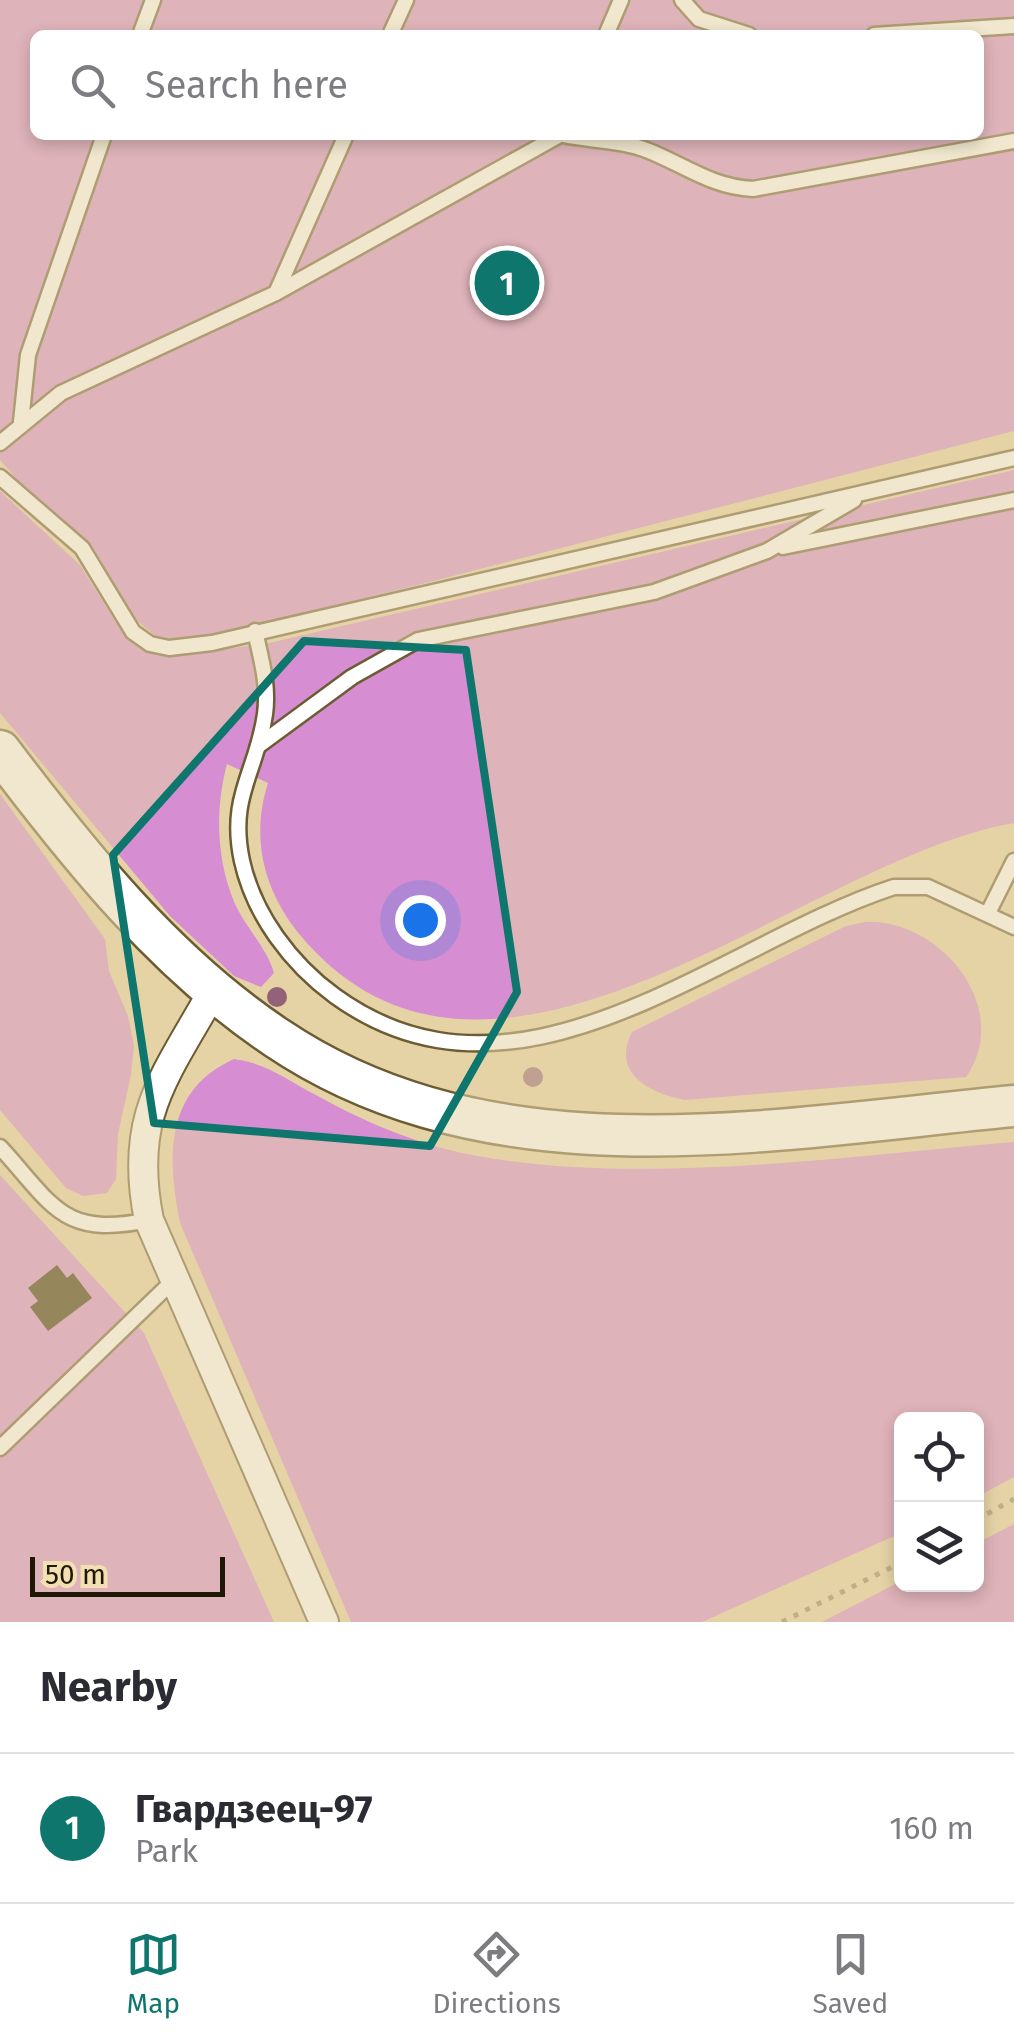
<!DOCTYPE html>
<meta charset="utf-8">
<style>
:root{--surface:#fff;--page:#f7f7f7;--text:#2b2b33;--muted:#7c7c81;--line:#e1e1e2;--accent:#0f766e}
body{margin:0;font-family:"Fira Sans",sans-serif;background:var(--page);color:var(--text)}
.controls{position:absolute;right:30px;bottom:30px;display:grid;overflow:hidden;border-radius:15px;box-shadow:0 5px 15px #0003}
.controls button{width:90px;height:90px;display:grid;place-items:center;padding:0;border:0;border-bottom:2px solid var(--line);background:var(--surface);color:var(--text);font:50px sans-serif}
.scale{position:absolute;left:30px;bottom:25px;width:195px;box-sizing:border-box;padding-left:10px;border:5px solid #1f1807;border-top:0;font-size:28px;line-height:35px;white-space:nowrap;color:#1f1807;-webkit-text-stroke:8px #f2e0b3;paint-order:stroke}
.you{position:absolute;left:420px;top:920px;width:35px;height:35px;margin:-25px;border:8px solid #fff;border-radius:50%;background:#1a73e8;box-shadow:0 0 0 15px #1a73e833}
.badge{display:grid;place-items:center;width:65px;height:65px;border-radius:50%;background:var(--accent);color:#fff;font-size:32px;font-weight:700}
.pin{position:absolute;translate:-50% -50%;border:5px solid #fff;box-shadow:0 2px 10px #0006}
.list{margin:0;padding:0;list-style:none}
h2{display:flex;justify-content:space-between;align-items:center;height:130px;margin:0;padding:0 40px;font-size:42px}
h2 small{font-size:32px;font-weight:400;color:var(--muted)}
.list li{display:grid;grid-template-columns:65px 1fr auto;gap:30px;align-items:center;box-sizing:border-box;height:150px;padding:0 40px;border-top:2px solid var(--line)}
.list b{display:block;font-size:38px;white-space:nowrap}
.list p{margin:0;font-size:32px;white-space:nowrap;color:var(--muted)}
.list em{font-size:32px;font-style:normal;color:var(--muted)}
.icon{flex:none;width:55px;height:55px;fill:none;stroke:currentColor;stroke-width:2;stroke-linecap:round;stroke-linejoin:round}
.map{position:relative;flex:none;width:1014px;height:1622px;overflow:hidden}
.search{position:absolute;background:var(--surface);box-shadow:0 5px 15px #0003;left:30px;right:30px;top:30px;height:110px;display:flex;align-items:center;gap:25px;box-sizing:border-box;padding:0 35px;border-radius:15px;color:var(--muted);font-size:38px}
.sheet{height:280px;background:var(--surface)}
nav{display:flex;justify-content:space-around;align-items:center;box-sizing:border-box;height:140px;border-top:2px solid var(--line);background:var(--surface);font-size:28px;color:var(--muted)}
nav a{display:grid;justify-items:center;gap:5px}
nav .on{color:var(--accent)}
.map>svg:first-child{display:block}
</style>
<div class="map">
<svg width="1014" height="1622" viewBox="0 0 1014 1622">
<rect width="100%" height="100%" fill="#e5d3a6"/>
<!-- green -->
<g fill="#d68dd1" fill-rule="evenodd">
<path d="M 0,0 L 1014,0 L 1014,431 L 430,582 L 203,637 L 159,639 L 128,613 L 100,560 L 42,508 L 0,460 ZM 35,35 L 979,35 L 979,135 L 35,135 Z"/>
<path d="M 1014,470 L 1014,823 C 806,858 499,1157 307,943 C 266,898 249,842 268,783 L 227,764 C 215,809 216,860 235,904 C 246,928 267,948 274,973 L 261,987 L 234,976 L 170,916 L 0,713 L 0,491 L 80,565 L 120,629 L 135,645 L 170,657 L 269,643 Z"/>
<path d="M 0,794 L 105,939 L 109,971 L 128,1016 L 134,1046 L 131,1075 L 118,1134 L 116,1179 L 107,1193 L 83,1196 L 66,1188 L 0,1110 Z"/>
<path d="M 865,922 C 940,918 1014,1009 966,1077 L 685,1100 C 649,1093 611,1074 632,1032 L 846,926 Z"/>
<path d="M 234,1059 C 266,1063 287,1080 316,1095 C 366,1123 421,1146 478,1156 C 644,1186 846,1156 1014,1142 L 1014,1477 L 977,1497 L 976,1420 L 902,1420 L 901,1533 L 702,1622 L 351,1622 L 180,1223 C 167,1158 164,1090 234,1059 Z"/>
<path d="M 0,1175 L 144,1333 L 274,1622 L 0,1622 Z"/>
<path d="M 1014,1524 L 1014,1622 L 822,1622 L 901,1581 L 976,1584 L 977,1543 Z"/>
</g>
<!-- building -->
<path fill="#352803" d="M 57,1265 L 67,1278 L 73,1273 L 92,1298 L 48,1331 L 30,1307 L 38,1301 L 28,1288 Z"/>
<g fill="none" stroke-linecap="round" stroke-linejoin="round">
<!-- lane casing -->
<g stroke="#6c5c33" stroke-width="19">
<g id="lane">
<path d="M 682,0 L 699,19 L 749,35"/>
<path d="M 140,35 L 153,0"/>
<path d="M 390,35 L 406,0"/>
<path d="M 606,35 L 621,0"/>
<path d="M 874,35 L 1014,26"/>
<path d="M 563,135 C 591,141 623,140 649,151 C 686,166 712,187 753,189 L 1014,141"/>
<path d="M 276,293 L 346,135"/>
<path d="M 21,422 L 28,355 L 104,135"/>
<path d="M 0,443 L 61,393 L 276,293 L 560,135"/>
<path d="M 0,477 L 82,548 L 133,632 L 150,644 L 169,648 L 212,643 L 1014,458"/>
<path d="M 783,547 L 1014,500"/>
<path d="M 255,631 C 261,659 269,685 265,714 C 257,772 228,796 242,861 C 254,915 291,964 335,996 C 520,1130 721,943 894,887 L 928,887 L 1014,927"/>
<path d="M 258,746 L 352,677 L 418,640 L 654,592 L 767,551 L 854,500"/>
<path d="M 988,913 L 1014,861"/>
<path d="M 0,1147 C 54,1206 62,1238 149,1220"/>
<path d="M 0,1448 L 175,1279"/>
</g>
</g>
<!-- street casing -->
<g stroke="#6c5c33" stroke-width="32">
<path id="street" d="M 213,991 C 165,1077 128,1116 149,1220 L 324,1622"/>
</g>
<!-- secondary casing -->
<g stroke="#6c5c33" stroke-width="45">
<path id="secondary" d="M 0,751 C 80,857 166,964 277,1038 C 494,1184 771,1129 1014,1106"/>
</g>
<!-- path -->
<g stroke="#918362" stroke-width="5" stroke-dasharray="5 8" stroke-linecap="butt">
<path d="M 976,1520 L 1014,1499"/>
<path d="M 782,1622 L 902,1562"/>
</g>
<!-- lane -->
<use href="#lane" stroke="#fff" stroke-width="14"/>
<!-- street -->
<use href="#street" stroke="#fff" stroke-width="28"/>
<!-- secondary -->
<use href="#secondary" stroke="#fff" stroke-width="40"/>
</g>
<!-- trees -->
<g fill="#926276">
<circle cx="277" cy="997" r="10"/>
<circle cx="533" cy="1077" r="10"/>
</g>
<!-- marked area -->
<path d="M0 0H1014V1622H0ZM 304,641 L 466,650 L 517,992 L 430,1146 L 154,1123 L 113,855 Z" fill="#e5d3a6" fill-opacity=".55" fill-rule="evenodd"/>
<path fill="none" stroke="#0f766e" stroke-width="8" stroke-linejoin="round" d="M 304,641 L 466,650 L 517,992 L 430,1146 L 154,1123 L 113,855 Z"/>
</svg>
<div class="controls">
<button><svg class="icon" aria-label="locate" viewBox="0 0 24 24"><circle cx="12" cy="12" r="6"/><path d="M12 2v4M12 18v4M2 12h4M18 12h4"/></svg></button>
<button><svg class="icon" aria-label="layers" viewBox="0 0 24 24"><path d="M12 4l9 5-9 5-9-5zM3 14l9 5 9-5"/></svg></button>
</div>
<div class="scale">50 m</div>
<div class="you"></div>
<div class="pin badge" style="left:507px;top:283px">1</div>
<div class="search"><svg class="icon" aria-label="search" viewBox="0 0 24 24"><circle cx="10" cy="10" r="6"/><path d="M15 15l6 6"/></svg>Search here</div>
</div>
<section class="sheet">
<h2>Nearby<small></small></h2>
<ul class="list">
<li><span class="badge">1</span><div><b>Гвардзеец-97</b><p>Park</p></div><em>160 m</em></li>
</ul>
</section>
<nav>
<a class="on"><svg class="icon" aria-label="map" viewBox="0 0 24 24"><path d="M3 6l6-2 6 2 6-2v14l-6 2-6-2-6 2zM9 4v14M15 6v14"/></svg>Map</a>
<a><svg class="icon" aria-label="directions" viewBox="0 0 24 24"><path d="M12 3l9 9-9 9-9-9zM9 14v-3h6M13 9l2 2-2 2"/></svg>Directions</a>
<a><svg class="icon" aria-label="saved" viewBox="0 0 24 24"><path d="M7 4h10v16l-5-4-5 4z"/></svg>Saved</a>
</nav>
